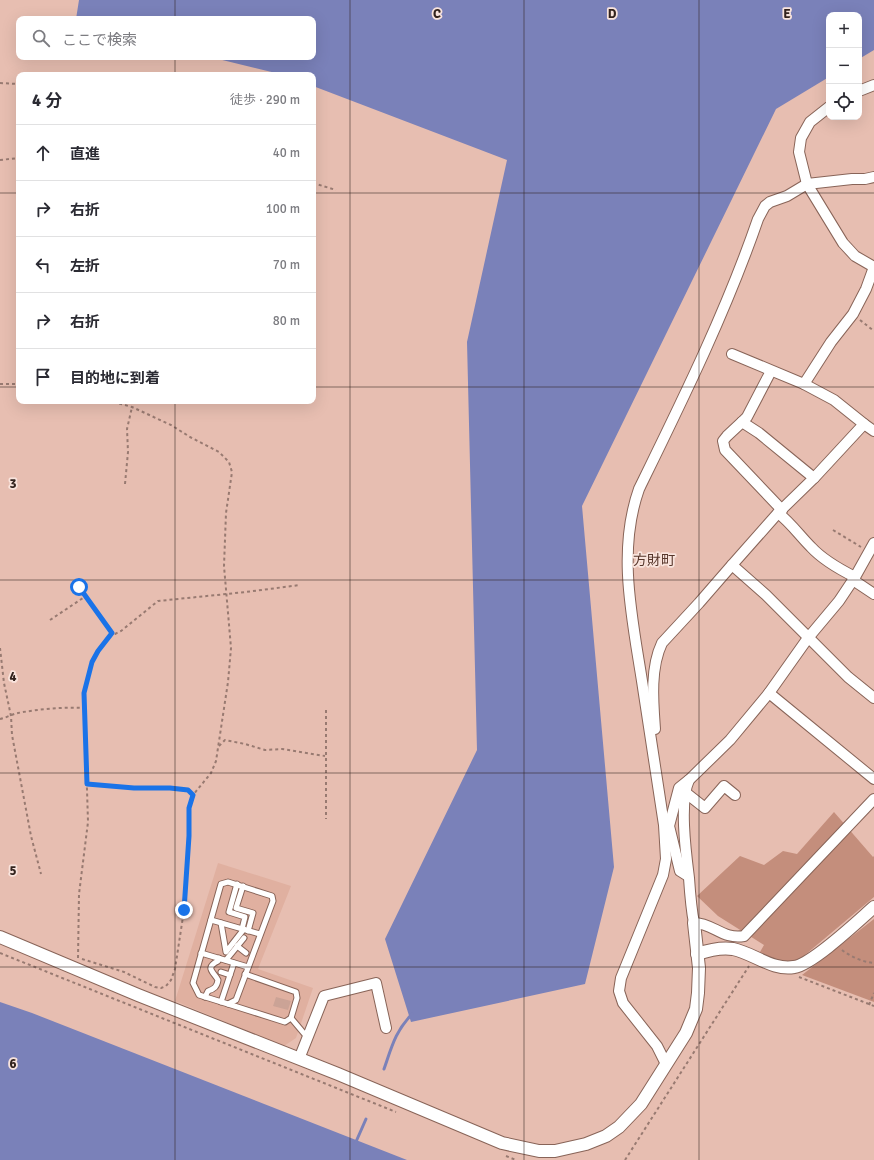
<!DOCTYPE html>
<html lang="ja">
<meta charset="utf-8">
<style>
:root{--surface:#fff;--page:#f7f7f7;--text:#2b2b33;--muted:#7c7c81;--line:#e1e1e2}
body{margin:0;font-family:Signika,"Noto Sans JP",sans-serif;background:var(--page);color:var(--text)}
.controls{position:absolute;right:12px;top:12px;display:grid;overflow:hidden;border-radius:8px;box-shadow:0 4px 16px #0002}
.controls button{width:36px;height:36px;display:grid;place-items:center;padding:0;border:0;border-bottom:1px solid var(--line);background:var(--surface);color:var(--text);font:20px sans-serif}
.stop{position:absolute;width:12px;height:12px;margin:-9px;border:3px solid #1a73e8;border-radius:50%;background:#fff}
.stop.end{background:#1a73e8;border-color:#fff;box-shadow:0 1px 4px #0008}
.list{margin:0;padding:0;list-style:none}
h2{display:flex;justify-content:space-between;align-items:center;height:52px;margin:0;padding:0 16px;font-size:17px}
h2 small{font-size:13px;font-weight:400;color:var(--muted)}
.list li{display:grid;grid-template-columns:26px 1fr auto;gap:12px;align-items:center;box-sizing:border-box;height:56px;padding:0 16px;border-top:1px solid var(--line)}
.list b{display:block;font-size:15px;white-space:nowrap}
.list em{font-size:13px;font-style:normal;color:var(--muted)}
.icon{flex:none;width:22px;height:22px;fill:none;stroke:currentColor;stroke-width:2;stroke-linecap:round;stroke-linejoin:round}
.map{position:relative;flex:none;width:874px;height:1160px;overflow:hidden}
.search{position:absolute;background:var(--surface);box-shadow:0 4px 16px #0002;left:16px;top:16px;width:300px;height:44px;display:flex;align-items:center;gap:10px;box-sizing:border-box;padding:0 14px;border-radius:8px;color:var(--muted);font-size:15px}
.panel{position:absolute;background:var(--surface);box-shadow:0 4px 16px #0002;left:16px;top:72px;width:300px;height:332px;border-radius:8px}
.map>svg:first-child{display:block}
</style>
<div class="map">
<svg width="874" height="1160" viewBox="0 0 874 1160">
<rect width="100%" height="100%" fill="#e7beb1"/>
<!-- built -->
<path fill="#e0b0a0" d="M 218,863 L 291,886 L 258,969 L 313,988 L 296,1038 L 284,1046 L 175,1001 Z"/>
<!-- green -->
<g fill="#c48e7c">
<path d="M 834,812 L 873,857 L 874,856 L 874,897 L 799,960 C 780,963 776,961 760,952 L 764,945 L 718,916 L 697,896 L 740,856 L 764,865 L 783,851 L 797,854 Z"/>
<path d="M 874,919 L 874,1002 L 802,975 Z"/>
</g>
<!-- water -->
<g fill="#7a81b9">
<path d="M 79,0 L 874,0 L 874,50 L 859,59 L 859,15 L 829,15 L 829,77 L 776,109 L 582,506 L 614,867 L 585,984 L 411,1022 L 385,939 L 477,750 L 467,342 L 507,160 L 313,86 L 313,75 L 284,75 L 210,57 L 313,57 L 313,19 L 76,19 Z"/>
<path d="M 0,1002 L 32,1013 L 407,1160 L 0,1160 Z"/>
</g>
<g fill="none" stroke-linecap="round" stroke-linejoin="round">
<!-- stream -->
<g stroke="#7a81b9" stroke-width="3">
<path d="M 384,1069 C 392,1046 395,1032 412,1014"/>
<path d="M 355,1144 L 366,1119"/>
</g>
</g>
<!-- building -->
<path fill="#cba396" d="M 276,997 L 291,1001 L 288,1010 L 273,1006 Z"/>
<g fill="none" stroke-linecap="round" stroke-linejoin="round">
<!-- service casing -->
<g stroke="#886458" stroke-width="7">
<g id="service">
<path d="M 228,882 L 272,896 L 273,901 L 236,1000 L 228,1004 L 199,995 L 193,983 L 221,884 Z"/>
<path d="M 237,884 L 229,912 L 245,917 L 242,929"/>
<path d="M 243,886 L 236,908 L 253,913 L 248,931"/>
<path d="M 211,920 L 260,934"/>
<path d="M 221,923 L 226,952 L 244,929"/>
<path d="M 237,946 L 246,953"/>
<path d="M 201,953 L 248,967"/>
<path d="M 226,960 L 244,938"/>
<path d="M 221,972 L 230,975"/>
<path d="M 205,997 L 208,991 C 214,989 217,987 218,980 C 214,972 204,968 218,961 L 219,958"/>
<path d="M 221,1002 L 234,963"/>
<path d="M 228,1004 L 285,1022 L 291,1018 L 297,998 L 296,992 L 245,974"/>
<path d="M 291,1018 L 307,1037"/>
</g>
</g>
<!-- minor casing -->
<g stroke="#886458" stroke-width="12">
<g id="minor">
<path d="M 859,91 L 874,85"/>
<path d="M 829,107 L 810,122 L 801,138 L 799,152 L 807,184 L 843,243 L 855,256 L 874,267"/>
<path d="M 732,354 L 804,384 L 834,400 L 864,424"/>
<path d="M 804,384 L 831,342 L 853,314 L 866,289 L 874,267"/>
<path d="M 742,422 L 747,417 L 771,371"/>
<path d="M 874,431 L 864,424 L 814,478 L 778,513 L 732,565 L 766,595 L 848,677 L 874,698"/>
<path d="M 782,510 L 725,450 L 723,441 L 727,436 L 742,422 L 759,433 L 814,478"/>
<path d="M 778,513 C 790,522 800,536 811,547 C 823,560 839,569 855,577"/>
<path d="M 874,543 L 855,577 L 839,601 L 808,638 L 769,693 L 730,740 L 689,780 C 679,801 686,854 689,878 C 690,893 691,908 694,923 C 713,923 723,940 744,936 L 874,799"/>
<path d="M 853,580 L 874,594"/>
<path d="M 769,693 L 874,779"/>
<path d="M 655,729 C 653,702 650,668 662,643 L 699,603 L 732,565"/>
<path d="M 686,793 L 705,808 L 724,786 L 735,795"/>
<path d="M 688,876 L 680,871 L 669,826 L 679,788 L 689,780"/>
<path d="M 299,1059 L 324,996 L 376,983 L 386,1028"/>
<path d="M 666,1064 L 657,1046 L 623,1003 L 619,991 L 621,978 L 663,875 L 666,859 L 664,825 C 657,777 649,729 642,681 C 632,617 617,551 639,489 C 682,401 726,312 758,219 L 765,206 L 770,202 L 787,196 L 807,184 L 852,179 L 865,179 L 874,177"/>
</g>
</g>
<!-- tertiary casing -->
<g stroke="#886458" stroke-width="14">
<g id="tertiary">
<path d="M 0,937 L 138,995 L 338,1074 L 502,1143 L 539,1151 L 555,1151 L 586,1144 L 606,1136 L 619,1127 L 641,1104 L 686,1033 L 696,1009 L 698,993 L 699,968 L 694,923"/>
<path d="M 697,954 C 709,950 721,947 733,949 C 753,953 773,971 794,967 C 813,964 858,921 874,907"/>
</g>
</g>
<!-- path -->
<g stroke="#987a71" stroke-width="2" stroke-dasharray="3 3" stroke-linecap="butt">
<path d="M 0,83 L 19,84"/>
<path d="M 0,160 L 19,158"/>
<path d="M 313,183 L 336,190"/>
<path d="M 860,320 L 874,331"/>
<path d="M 0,384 L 19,384"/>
<path d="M 125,484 L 128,452 L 127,429 L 132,407"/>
<path d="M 833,530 L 861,547"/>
<path d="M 79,587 L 111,633 L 115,634 L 121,631 L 158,601 L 246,592 L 300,585"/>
<path d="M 50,620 L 86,596"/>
<path d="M 0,648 L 4,683 L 11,716 L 12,735 L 31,836 L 41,874"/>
<path d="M 326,710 L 326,819"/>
<path d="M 0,719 C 6,718 12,714 18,713 C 39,709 62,707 84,708"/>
<path d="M 219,746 L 225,740 L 245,744 L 265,750 L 282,749 L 325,756"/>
<path d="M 87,784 L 135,788 L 170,788 L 189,790 L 193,795"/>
<path d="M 842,950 C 851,957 863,962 874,963"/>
<path d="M 0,953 L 396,1112"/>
<path d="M 78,958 L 79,894 L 88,822 L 84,693 L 92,662 L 98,651 L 111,633"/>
<path d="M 82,959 L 124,972 L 155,987 L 161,988 L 166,986 L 171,980 L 175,969 L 184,910 L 189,836 L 189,808 L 193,795 L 211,773 L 216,761 L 228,682 L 231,648 L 224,566 L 226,513 L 232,472 L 229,462 L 219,452 L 190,437 L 171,425 L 132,407 L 110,401"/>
<path d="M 799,977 L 874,1006"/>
<path d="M 869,1005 L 874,993"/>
<path d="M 506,1156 L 516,1160"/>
<path d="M 625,1160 L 749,966"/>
</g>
<!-- service -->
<use href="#service" stroke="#fff" stroke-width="5"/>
<!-- minor -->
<use href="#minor" stroke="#fff" stroke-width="10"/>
<!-- tertiary -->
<use href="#tertiary" stroke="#fff" stroke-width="12"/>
</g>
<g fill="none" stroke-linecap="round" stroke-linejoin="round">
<!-- route -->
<path stroke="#1a73e8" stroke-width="5" d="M 79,587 L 112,633 L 98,651 L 92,662 L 84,693 L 87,784 L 134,788 L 170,788 L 188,790 L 193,795 L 189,808 L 189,836 L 184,910"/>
</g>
<!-- grid -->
<path fill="none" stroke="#32231e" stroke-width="1" stroke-opacity="0.55" d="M 175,0 L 175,19M 350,0 L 350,1160M 524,0 L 524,1160M 699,0 L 699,1160M 175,57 L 175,75M 0,193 L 19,193M 313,193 L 874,193M 0,387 L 19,387M 313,387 L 874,387M 175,401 L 175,1160M 0,580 L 874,580M 0,773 L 874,773M 0,967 L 874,967"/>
<g text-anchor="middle" stroke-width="3.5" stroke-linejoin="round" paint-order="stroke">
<!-- quarter labels -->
<g font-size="14" fill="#57362b" stroke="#f9e4dd">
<text x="654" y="565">方財町</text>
</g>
</g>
<g font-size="13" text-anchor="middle" font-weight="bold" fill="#32231e" stroke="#f9e4dd" stroke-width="3.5" stroke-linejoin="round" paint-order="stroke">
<text x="437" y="18">C</text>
<text x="612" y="18">D</text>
<text x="787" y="18">E</text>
<text x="13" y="488">3</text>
<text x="13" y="681">4</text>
<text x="13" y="875">5</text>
<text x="13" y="1068">6</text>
</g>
</svg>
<div class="controls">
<button>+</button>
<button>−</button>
<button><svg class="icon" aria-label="locate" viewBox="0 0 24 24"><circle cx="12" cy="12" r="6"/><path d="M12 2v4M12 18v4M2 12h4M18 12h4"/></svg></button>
</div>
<div class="stop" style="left:79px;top:587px"></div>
<div class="stop end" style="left:184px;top:910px"></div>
<div class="search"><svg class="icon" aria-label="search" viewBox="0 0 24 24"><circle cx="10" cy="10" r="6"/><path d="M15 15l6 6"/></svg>ここで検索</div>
<section class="panel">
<h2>4 分<small>徒歩 · 290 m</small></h2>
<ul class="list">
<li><svg class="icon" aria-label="ahead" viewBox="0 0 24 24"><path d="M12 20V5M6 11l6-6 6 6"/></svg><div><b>直進</b></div><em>40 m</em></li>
<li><svg class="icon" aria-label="right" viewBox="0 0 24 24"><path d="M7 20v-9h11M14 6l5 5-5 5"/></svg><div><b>右折</b></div><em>100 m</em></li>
<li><svg class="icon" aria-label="left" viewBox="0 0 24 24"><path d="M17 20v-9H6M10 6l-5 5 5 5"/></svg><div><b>左折</b></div><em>70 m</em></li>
<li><svg class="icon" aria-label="right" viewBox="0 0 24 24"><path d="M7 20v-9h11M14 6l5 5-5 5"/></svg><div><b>右折</b></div><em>80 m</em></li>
<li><svg class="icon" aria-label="arrive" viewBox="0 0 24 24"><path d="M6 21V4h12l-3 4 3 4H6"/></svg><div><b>目的地に到着</b></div></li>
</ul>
</section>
</div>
